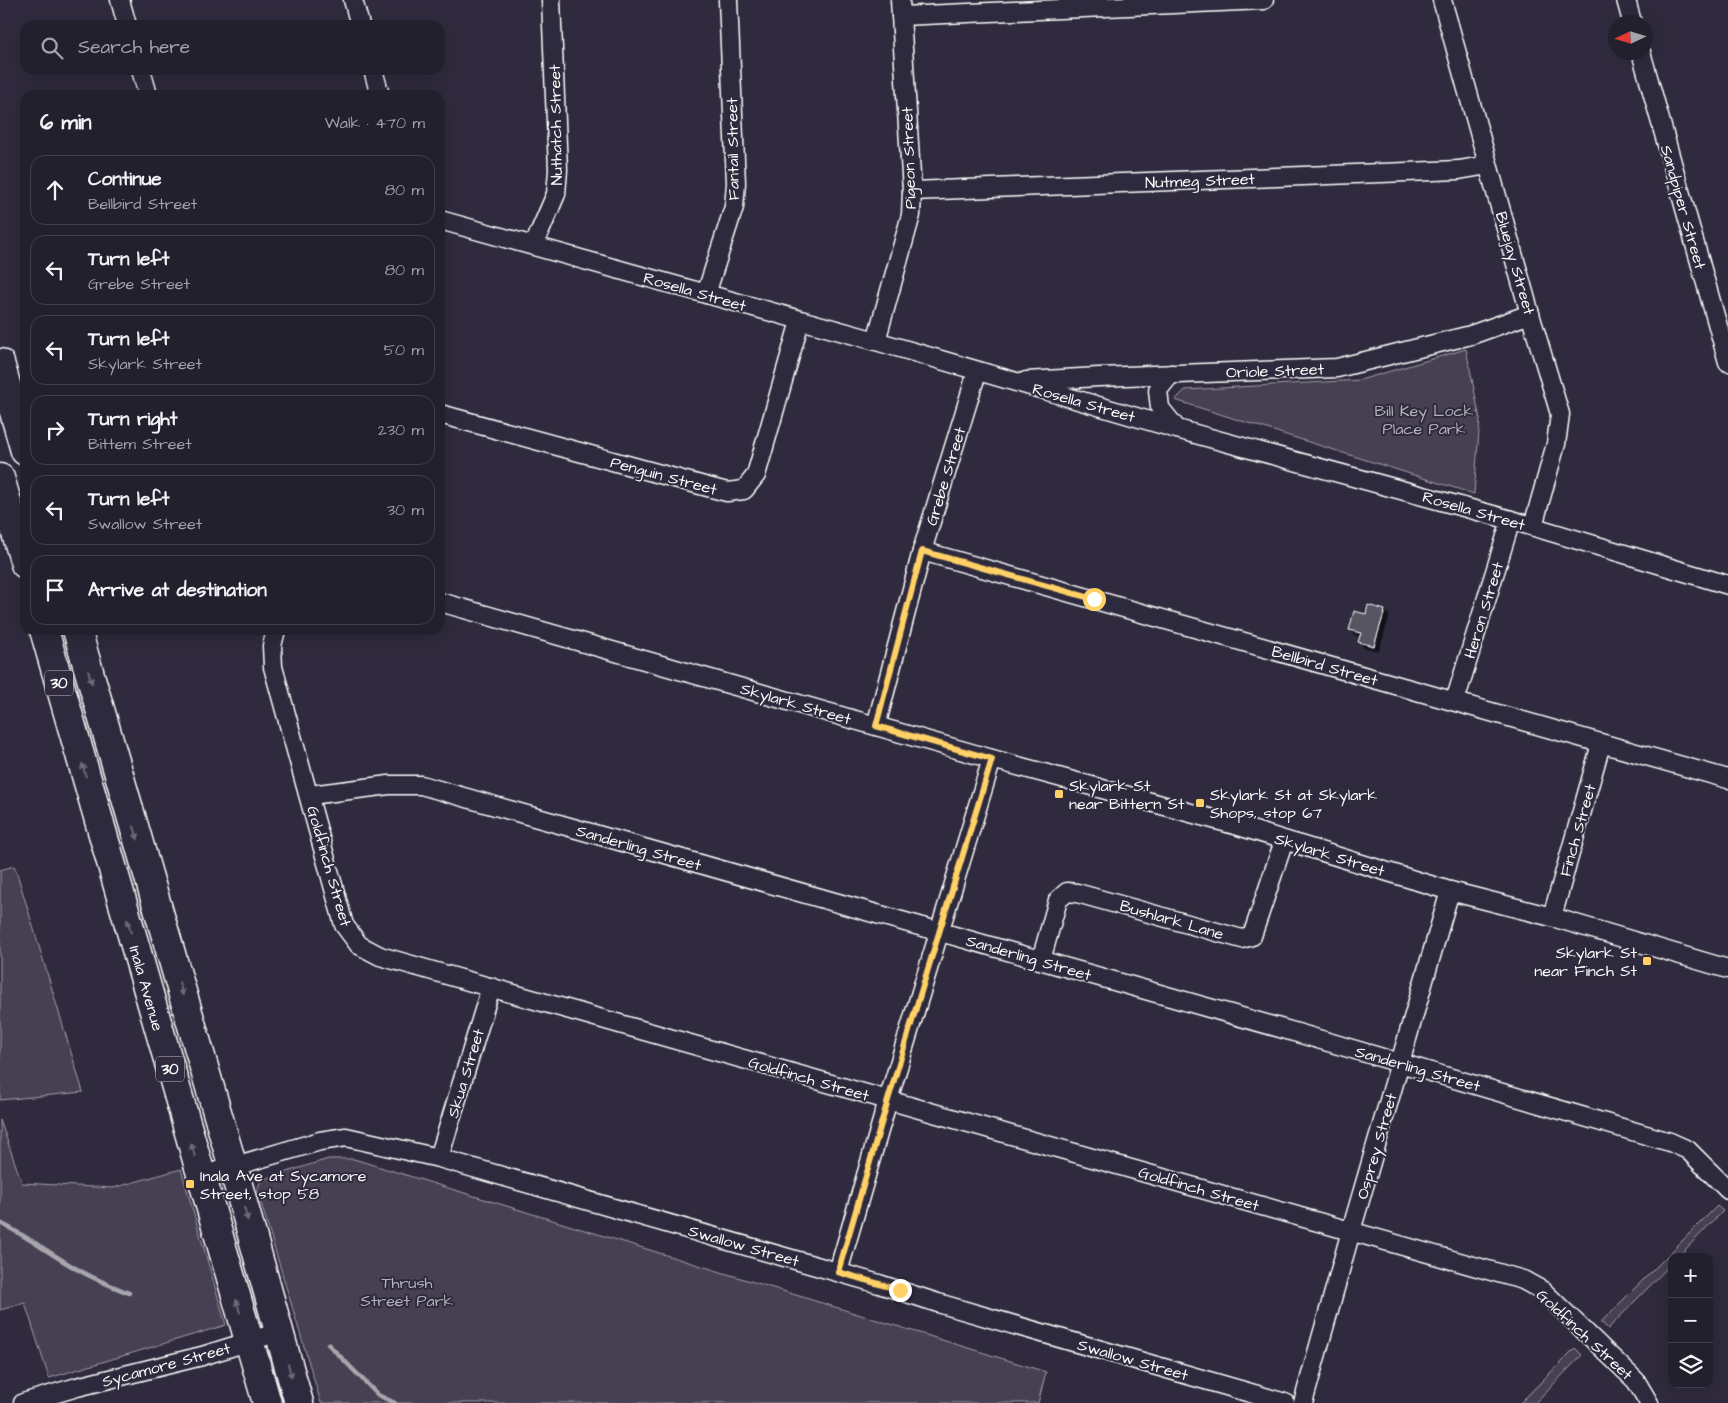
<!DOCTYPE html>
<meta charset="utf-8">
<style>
:root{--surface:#23202e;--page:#2b2836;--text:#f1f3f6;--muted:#a3a3aa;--line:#403e4a}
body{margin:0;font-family:"Architects Daughter",sans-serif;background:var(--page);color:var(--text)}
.controls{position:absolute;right:15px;bottom:15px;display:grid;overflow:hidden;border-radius:10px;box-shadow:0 5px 20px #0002}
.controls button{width:45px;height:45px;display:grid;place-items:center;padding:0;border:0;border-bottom:1px solid var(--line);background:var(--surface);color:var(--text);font:25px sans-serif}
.compass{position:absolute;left:1608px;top:15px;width:45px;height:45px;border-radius:50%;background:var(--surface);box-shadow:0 5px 20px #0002;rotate:266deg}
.stop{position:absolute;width:15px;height:15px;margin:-11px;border:4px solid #ffd166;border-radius:50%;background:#fff}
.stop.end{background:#ffd166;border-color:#fff;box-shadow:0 1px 5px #0008}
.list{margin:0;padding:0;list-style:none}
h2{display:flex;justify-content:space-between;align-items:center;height:65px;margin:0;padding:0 20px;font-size:21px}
h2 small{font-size:16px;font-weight:400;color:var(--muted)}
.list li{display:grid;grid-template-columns:32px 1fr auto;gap:15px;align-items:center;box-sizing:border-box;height:70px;margin:0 10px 10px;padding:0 10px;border:1px solid var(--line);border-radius:15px}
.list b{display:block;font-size:19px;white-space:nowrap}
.list p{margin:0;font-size:16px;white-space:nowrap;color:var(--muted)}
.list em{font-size:16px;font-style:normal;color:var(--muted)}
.icon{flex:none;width:28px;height:28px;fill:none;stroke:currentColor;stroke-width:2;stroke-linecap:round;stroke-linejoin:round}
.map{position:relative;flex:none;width:1728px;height:1403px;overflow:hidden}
.search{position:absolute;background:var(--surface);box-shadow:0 5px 20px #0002;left:20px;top:20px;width:425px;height:55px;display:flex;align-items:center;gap:12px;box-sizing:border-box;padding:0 18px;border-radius:15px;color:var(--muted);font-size:19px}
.panel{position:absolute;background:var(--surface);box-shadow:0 5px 20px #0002;left:20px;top:90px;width:425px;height:545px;border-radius:15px}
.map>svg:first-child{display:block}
</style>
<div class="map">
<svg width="1728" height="1403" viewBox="0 0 1728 1403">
<defs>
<filter id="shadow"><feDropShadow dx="4.5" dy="4.5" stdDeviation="0" flood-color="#0009"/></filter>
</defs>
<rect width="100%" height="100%" fill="#2f2a3d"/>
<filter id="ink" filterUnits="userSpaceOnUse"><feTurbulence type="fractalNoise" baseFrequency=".02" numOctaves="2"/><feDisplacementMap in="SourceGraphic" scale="10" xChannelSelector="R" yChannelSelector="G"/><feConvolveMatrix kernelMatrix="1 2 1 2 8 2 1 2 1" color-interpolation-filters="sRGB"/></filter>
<g filter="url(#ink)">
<!-- green -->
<g fill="#464152" stroke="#a2a0a8">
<path d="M 1466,349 L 1480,419 L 1474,494 L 1175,400 L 1185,390 L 1360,380 Z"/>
<path d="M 14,866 L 16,870 L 83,1092 L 0,1100 L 0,870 Z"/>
<path d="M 0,1120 L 22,1183 L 113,1188 L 181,1169 L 226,1325 L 49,1378 L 25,1303 L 0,1310 Z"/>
<path d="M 328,1159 L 354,1159 L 1046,1372 L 1038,1403 L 321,1403 L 257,1190 L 261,1180 Z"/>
<path d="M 1717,1206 L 1723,1211 L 1678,1257 L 1672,1257 L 1672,1263 L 1608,1329 L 1601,1322 Z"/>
<path d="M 1575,1348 L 1582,1355 L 1535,1403 L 1520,1403 Z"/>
</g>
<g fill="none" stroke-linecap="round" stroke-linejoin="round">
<!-- stream -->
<g stroke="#a7a6ad" stroke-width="4.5">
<path d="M 0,1223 C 25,1235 46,1251 70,1265 C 89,1277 109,1285 129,1293"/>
<path d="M 328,1344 L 378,1395 L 395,1403"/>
</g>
</g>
<!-- building -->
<path fill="#595564" stroke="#fff" filter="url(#shadow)" d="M 1368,605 L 1385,610 L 1374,646 L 1358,642 L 1361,633 L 1349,630 L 1354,611 L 1366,614 Z"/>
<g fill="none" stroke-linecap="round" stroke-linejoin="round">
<!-- minor casing -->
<g stroke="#fff" stroke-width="21">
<g id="minor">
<path d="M 120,0 L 127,25"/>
<path d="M 353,0 L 360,25"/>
<path d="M 1442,0 L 1530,314 L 1560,414 L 1556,444 L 1533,526"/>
<path d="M 1626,0 L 1632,22"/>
<path d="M 901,16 L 1264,0"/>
<path d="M 1641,52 L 1728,362"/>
<path d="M 141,70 L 148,95"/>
<path d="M 373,70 L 380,95"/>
<path d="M 912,191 L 1459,170 L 1488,165"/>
<path d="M 440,220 L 876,341 L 1177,429 L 1511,520 L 1728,585"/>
<path d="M 534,245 L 556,194 L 558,170 L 551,0"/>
<path d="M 706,294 L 734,207 L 736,183 L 728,0"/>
<path d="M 876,341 L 911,215 L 912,191 L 900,0"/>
<path d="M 1171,374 L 1158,390 L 1160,408 L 1177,429"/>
<path d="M 1026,381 L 1099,377 L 1337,368 L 1471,335 L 1530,314"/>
<path d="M 440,414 L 704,486 L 727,492 L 744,490 L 756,475 L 800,321"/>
<path d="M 922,551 L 1728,779"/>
<path d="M 440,602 L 992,759 L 1235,825 L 1450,891 L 1552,917 L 1728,969"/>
<path d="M 276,630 L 272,646 L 273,667 L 344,925 L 359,945 L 380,956 L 1523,1280 L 1543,1291 L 1636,1381 L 1649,1403"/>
<path d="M 1455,701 L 1511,520"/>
<path d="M 876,726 L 922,551 L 977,372"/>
<path d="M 310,795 L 389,785 L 421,785 L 1294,1032 L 1670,1142 L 1688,1150 L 1728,1190"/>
<path d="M 1552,917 L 1601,744"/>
<path d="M 1041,960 L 1058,900 L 1067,892 L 1077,893 L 1242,939 L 1252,936 L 1284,841"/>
<path d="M 439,1158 L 491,987"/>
<path d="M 201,1176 L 320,1141 L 346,1137 L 439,1158 L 879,1284 L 938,1303 L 1285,1403"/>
<path d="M 838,1272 L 888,1100 L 992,759"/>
<path d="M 23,1403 L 77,1387 L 202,1356 L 279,1332"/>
<path d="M 1303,1403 L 1351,1231 L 1450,891"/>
</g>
</g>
<!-- primary casing -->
<g stroke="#fff" stroke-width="31">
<g id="primary">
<path d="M 0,363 L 25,451"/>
<path d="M 0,478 L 25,564"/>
<path d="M 44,630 L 267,1403"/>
<path d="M 77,630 L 233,1167 L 299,1403"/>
</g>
</g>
<!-- minor -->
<use href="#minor" stroke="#2f2a3d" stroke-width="18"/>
<!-- primary -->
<use href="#primary" stroke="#2f2a3d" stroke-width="28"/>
</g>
<!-- one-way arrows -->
<defs><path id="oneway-solid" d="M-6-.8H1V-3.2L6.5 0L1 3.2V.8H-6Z" transform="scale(1.25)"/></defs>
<g fill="#6d6a77">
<use href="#oneway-solid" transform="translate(90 677) rotate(74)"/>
<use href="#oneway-solid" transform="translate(84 770) rotate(-106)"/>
<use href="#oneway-solid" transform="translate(136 833) rotate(74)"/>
<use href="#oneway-solid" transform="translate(129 926) rotate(-106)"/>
<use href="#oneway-solid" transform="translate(181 989) rotate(74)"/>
<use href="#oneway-solid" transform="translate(193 1150) rotate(-106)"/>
<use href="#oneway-solid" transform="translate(246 1214) rotate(75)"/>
<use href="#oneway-solid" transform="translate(238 1306) rotate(-106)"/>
<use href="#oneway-solid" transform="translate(290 1371) rotate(74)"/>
</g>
</g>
<g fill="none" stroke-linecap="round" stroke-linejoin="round" filter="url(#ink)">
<!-- route -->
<path stroke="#ffd166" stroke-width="6" d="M 900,1290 L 838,1272 L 888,1100 L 992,759 L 876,726 L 922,551 L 1094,599"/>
</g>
<!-- markers -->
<g fill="#ffd166" stroke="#2f2a3d" stroke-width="2">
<rect x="1054" y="789" width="10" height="10" rx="2.5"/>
<rect x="1195" y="798" width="10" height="10" rx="2.5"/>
<rect x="1642" y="956" width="10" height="10" rx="2.5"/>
<rect x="185" y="1179" width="10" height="10" rx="2.5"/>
</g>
<g text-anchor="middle" stroke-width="4" stroke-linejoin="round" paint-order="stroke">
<!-- shield labels -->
<g fill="#2f2a3d" stroke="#c1bfc5" stroke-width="1">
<rect x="45" y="670.5" width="28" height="25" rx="4"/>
<rect x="156" y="1056.5" width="28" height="25" rx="4"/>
</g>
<g font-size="15" font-weight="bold" fill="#fff">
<text x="59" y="688">30</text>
<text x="170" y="1074">30</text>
</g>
<!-- street labels -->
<g font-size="16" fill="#fff" stroke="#2f2a3d">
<text transform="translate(555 125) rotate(-91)" y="6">Nuthatch Street</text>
<text transform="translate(732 149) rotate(-91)" y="6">Fantail Street</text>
<text transform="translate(908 158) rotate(-92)" y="6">Pigeon Street</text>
<text transform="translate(1200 180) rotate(-2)" y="6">Nutmeg Street</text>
<text transform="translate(1684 207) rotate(74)" y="6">Sandpiper Street</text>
<text transform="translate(1516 263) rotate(74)" y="6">Bluejay Street</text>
<text transform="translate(695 291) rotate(16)" y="6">Rosella Street</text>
<text transform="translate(1275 370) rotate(-2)" y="6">Oriole Street</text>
<text transform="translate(1084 402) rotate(16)" y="6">Rosella Street</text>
<text transform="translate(664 475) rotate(15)" y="6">Penguin Street</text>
<text transform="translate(945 476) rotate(-73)" y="6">Grebe Street</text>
<text transform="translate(1474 510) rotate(16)" y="6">Rosella Street</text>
<text transform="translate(1483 610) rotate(-73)" y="6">Heron Street</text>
<text transform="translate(1325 665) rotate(16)" y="6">Bellbird Street</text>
<text transform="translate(796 703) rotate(16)" y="6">Skylark Street</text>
<text transform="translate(1577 830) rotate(-74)" y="6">Finch Street</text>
<text transform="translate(639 847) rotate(16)" y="6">Sanderling Street</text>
<text transform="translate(1330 854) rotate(17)" y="6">Skylark Street</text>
<text transform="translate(330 866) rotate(74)" y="6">Goldfinch Street</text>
<text transform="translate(1172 919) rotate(16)" y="6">Bushlark Lane</text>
<text transform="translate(1029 957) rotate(16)" y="6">Sanderling Street</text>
<text transform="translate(147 988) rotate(74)" y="6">Inala Avenue</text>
<text transform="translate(1418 1068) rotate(16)" y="6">Sanderling Street</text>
<text transform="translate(465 1073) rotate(-73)" y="6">Skua Street</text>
<text transform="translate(809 1078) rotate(16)" y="6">Goldfinch Street</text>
<text transform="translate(1376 1146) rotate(-74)" y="6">Osprey Street</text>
<text transform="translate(1199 1188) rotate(16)" y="6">Goldfinch Street</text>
<text transform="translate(744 1245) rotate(16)" y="6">Swallow Street</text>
<text transform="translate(1585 1334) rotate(43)" y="6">Goldfinch Street</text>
<text transform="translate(1133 1359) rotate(16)" y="6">Swallow Street</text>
<text transform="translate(166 1364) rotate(-15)" y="6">Sycamore Street</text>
</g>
<!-- park labels -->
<g font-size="16" fill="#b5b3ba" stroke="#2f2a3d">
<text x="1424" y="416">Bill Key Lock<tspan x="1424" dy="18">Place Park</tspan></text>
<text x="407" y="1288">Thrush<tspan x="407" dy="18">Street Park</tspan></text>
</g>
<!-- poi labels -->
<g font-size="16" fill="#fff" stroke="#2f2a3d" text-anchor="start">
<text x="1069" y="791">Skylark St<tspan x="1069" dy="18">near Bittern St</tspan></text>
<text x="1210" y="800">Skylark St at Skylark<tspan x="1210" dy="18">Shops, stop 67</tspan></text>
<text x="1637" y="958" text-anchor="end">Skylark St<tspan x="1637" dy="18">near Finch St</tspan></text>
<text x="200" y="1181">Inala Ave at Sycamore<tspan x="200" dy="18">Street, stop 58</tspan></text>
</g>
</g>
</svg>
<div class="controls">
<button>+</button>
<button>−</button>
<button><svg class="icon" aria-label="layers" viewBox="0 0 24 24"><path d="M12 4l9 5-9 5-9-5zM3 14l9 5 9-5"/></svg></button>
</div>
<svg class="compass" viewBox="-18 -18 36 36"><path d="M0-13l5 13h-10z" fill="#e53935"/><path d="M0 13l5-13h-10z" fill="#a3a3aa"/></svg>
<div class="stop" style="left:1094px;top:599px"></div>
<div class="stop end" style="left:900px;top:1290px"></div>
<div class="search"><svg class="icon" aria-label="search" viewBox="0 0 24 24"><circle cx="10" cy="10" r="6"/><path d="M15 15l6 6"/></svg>Search here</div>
<section class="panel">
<h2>6 min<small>Walk · 470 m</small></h2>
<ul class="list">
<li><svg class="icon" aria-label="ahead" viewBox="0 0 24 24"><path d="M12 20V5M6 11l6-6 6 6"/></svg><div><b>Continue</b><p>Bellbird Street</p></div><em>80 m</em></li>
<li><svg class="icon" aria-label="left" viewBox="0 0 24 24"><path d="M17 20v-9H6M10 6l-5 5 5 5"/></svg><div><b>Turn left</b><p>Grebe Street</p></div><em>80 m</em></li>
<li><svg class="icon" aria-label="left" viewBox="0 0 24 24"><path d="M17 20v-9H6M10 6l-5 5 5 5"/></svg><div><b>Turn left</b><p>Skylark Street</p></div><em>50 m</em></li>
<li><svg class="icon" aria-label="right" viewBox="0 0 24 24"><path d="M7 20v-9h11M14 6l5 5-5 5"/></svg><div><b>Turn right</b><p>Bittem Street</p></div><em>230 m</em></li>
<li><svg class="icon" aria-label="left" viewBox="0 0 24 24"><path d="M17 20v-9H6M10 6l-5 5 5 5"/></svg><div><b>Turn left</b><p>Swallow Street</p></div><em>30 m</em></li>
<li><svg class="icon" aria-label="arrive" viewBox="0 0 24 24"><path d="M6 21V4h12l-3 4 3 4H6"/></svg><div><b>Arrive at destination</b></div></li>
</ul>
</section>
</div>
